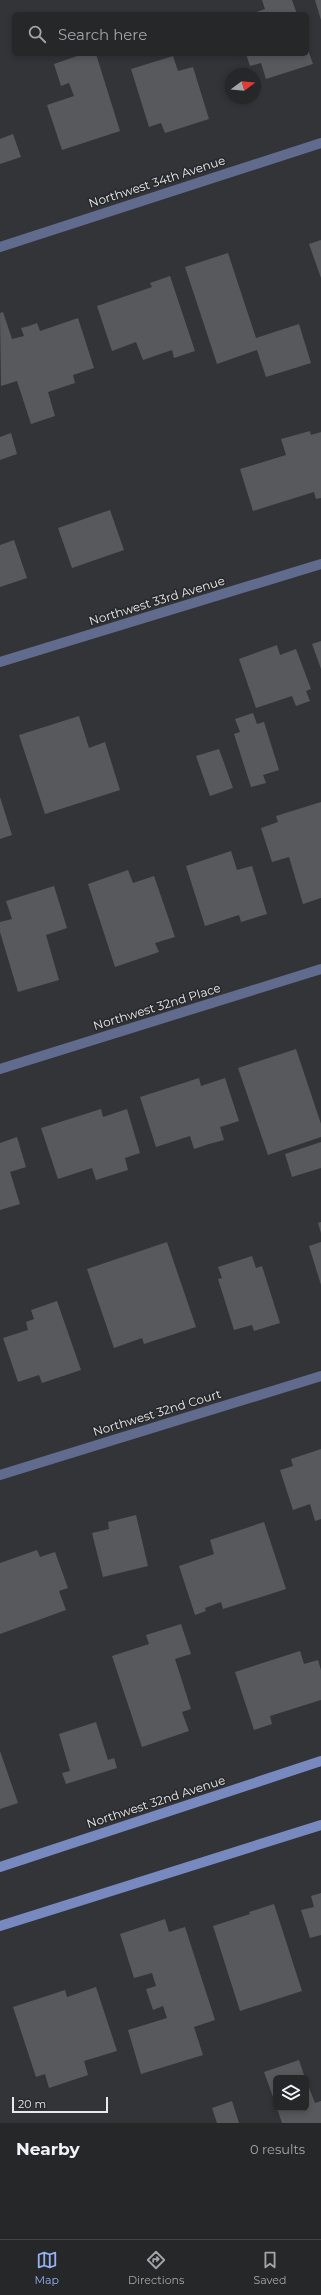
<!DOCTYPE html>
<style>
:root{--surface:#262729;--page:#2e2f31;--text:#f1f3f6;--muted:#a4a5a8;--line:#424446;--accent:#95b2f1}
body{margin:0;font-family:Montserrat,sans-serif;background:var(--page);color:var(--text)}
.controls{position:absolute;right:12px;bottom:12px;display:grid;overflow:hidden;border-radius:6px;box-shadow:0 2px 6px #0003}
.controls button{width:36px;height:36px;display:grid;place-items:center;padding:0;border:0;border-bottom:1px solid var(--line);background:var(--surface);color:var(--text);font:20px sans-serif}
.compass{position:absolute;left:225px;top:68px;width:36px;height:36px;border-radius:50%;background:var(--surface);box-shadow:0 2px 6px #0003;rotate:74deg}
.scale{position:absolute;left:12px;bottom:10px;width:96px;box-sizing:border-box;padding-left:4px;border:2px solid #e8e9eb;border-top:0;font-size:11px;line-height:14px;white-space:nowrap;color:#e8e9eb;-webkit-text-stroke:3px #292a2d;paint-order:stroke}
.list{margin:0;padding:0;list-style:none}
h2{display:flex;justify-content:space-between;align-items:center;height:52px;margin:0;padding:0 16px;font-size:17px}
h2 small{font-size:13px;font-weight:400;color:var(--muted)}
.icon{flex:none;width:22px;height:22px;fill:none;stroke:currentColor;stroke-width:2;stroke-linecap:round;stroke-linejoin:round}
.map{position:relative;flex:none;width:321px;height:2123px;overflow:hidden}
.search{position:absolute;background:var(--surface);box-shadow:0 2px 6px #0003;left:12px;right:12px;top:12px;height:44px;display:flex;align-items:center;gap:10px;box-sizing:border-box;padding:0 14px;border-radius:6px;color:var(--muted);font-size:15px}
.sheet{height:116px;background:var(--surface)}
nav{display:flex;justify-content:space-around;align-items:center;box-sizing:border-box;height:56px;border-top:1px solid var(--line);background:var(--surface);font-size:11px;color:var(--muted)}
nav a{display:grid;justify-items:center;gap:2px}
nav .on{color:var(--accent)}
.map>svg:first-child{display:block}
</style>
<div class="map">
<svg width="321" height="2123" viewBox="0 0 321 2123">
<rect width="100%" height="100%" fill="#333437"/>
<!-- building -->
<g fill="#58595c">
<path d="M 262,0 L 292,0 L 297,14 L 250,14 L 265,9 Z"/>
<path d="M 315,0 L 321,0 L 321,20 Z"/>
<path d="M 307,47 L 313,64 L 266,79 L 261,63 L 250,66 L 246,54 L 307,54 Z"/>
<path d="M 83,54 L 96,54 L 120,131 L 62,150 L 47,105 L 74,96 L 69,83 L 61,86 L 54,64 Z"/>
<path d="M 173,56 L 178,71 L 193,67 L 209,119 L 165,133 L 161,123 L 149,127 L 131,69 Z"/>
<path d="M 13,134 L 21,157 L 0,164 L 0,139 Z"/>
<path d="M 321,240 L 321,278 L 309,244 Z"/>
<path d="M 228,253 L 256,338 L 299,324 L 311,363 L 266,377 L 257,350 L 217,364 L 185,267 Z"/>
<path d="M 170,276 L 195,351 L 174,358 L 172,350 L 143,360 L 136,342 L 112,351 L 97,306 L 152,287 L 150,283 Z"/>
<path d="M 3,312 L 12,339 L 24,336 L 21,328 L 29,326 L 37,323 L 40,331 L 78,318 L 94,368 L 73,375 L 75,383 L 48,392 L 55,416 L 31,424 L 17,381 L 1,386 L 0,313 Z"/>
<path d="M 310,431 L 311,435 L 321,432 L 321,498 L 316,499 L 314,492 L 253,511 L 240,469 L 286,455 L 281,439 Z"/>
<path d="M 11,433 L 17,454 L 0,460 L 0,437 Z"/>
<path d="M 110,510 L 124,550 L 72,568 L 58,528 Z"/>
<path d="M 14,540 L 27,578 L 0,587 L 0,545 Z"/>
<path d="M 321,641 L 321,669 L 312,644 Z"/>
<path d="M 277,645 L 280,655 L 296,649 L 311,689 L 306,691 L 310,701 L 296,706 L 292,696 L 256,708 L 239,659 Z"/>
<path d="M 253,713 L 257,724 L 264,722 L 279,770 L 263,775 L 266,783 L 251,787 L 234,734 L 240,732 L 235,719 Z"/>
<path d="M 79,716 L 89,748 L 105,742 L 120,790 L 45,814 L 19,735 Z"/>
<path d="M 219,749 L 233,788 L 210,796 L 196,756 Z"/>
<path d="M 0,797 L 12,835 L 0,839 Z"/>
<path d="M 321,802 L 321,898 L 303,904 L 289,857 L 272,862 L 261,828 L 278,822 L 276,816 Z"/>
<path d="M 231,851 L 237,870 L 252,866 L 267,914 L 241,922 L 239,915 L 205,926 L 186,866 Z"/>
<path d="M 128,870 L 133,883 L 154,876 L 175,937 L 155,943 L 159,952 L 115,967 L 88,884 Z"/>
<path d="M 54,886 L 67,928 L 46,935 L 59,980 L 18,992 L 0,932 L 0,922 L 12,919 L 6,901 Z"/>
<path d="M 296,1049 L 321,1124 L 321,1137 L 268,1155 L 238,1068 Z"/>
<path d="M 199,1078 L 201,1086 L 225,1078 L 239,1121 L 220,1127 L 224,1140 L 209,1144 L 194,1149 L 190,1136 L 156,1147 L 140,1097 Z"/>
<path d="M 101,1109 L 103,1117 L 127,1109 L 140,1153 L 125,1158 L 128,1170 L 96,1180 L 92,1168 L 58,1179 L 41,1128 Z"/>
<path d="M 17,1137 L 26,1167 L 10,1172 L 20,1204 L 0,1210 L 0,1143 Z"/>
<path d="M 321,1142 L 321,1168 L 292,1177 L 285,1154 Z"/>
<path d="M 321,1222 L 321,1233 L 318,1223 Z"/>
<path d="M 167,1242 L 196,1327 L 144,1344 L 142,1338 L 114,1348 L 87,1269 Z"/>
<path d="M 321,1242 L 321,1285 L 309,1246 Z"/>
<path d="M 252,1256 L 256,1268 L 262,1266 L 280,1323 L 254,1331 L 252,1325 L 234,1330 L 218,1279 L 222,1278 L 218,1267 Z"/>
<path d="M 57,1301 L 81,1370 L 42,1383 L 39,1375 L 18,1382 L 3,1338 L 28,1330 L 26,1322 L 34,1319 L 31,1310 Z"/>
<path d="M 321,1449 L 321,1519 L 315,1521 L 310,1504 L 293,1510 L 280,1470 L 293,1466 L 291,1459 Z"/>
<path d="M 136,1515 L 148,1566 L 103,1577 L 92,1533 L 109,1529 L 108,1522 Z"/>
<path d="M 264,1522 L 286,1589 L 223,1609 L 221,1602 L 205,1608 L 206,1611 L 195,1615 L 179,1566 L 214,1554 L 210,1540 Z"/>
<path d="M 37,1550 L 40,1557 L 55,1552 L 68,1588 L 59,1591 L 66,1610 L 0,1634 L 0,1563 Z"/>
<path d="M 181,1624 L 191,1654 L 175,1659 L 191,1709 L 182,1712 L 189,1731 L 142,1747 L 112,1656 L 149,1644 L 146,1635 Z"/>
<path d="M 300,1651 L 304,1664 L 318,1660 L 321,1670 L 321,1700 L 270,1716 L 272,1724 L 254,1730 L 235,1672 Z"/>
<path d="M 96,1722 L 108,1760 L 114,1758 L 117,1768 L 66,1784 L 62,1773 L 70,1771 L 59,1734 Z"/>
<path d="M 0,1751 L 18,1803 L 0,1809 Z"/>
<path d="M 321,1893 L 321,1935 L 310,1938 L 301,1910 L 314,1907 L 311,1896 Z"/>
<path d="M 274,1904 L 302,1991 L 240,2011 L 213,1926 L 250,1914 L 249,1912 Z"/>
<path d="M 165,1919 L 169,1932 L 185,1927 L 215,2020 L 194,2027 L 203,2055 L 141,2074 L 128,2030 L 167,2018 L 163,2006 L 153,2010 L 146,1989 L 156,1986 L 152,1973 L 134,1978 L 120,1934 Z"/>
<path d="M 96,1987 L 117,2051 L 84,2061 L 88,2075 L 49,2088 L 45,2074 L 36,2077 L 13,2007 L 65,1990 L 67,1997 Z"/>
<path d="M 299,2060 L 305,2078 L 276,2078 L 276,2105 L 264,2072 Z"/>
<path d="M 306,2080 L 315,2103 L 321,2101 L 321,2123 L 282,2123 L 277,2108 L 306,2108 Z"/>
<path d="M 232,2101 L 239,2123 L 217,2123 L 212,2108 Z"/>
</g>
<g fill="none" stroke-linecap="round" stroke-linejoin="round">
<!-- minor -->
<g stroke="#606b8e" stroke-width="10">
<path d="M 0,247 L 321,143"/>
<path d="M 0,662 L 321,564"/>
<path d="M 0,1069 L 321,969"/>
<path d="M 0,1475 L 321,1376"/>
</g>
<!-- secondary -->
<g stroke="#7889c0" stroke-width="10">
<path d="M 0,1867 L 321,1761"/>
<path d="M 0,1926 L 321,1825"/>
</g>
</g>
<g text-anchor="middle" stroke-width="3.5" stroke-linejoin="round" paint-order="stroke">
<!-- street labels -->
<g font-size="12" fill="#e8e9eb" stroke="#292a2d">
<text transform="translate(157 182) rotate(-18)" y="4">Northwest 34th Avenue</text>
<text transform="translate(157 601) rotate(-17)" y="4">Northwest 33rd Avenue</text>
<text transform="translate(157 1007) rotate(-17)" y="4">Northwest 32nd Place</text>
<text transform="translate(157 1413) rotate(-17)" y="4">Northwest 32nd Court</text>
<text transform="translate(156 1802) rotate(-18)" y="4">Northwest 32nd Avenue</text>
</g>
</g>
</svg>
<div class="controls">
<button><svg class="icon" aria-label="layers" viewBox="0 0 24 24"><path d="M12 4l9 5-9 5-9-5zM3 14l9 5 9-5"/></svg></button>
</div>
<svg class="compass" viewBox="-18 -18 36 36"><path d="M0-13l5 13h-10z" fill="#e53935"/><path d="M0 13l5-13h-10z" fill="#a4a5a8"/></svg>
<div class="scale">20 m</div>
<div class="search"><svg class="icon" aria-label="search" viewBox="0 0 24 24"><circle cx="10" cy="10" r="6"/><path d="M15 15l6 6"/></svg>Search here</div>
</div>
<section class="sheet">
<h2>Nearby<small>0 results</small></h2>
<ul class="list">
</ul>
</section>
<nav>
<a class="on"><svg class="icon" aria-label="map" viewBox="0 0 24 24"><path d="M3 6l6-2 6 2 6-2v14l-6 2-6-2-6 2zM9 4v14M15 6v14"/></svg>Map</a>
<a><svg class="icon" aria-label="directions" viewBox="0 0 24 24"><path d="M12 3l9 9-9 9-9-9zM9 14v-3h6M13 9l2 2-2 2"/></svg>Directions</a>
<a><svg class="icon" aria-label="saved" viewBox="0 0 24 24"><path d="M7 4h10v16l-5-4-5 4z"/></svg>Saved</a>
</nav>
